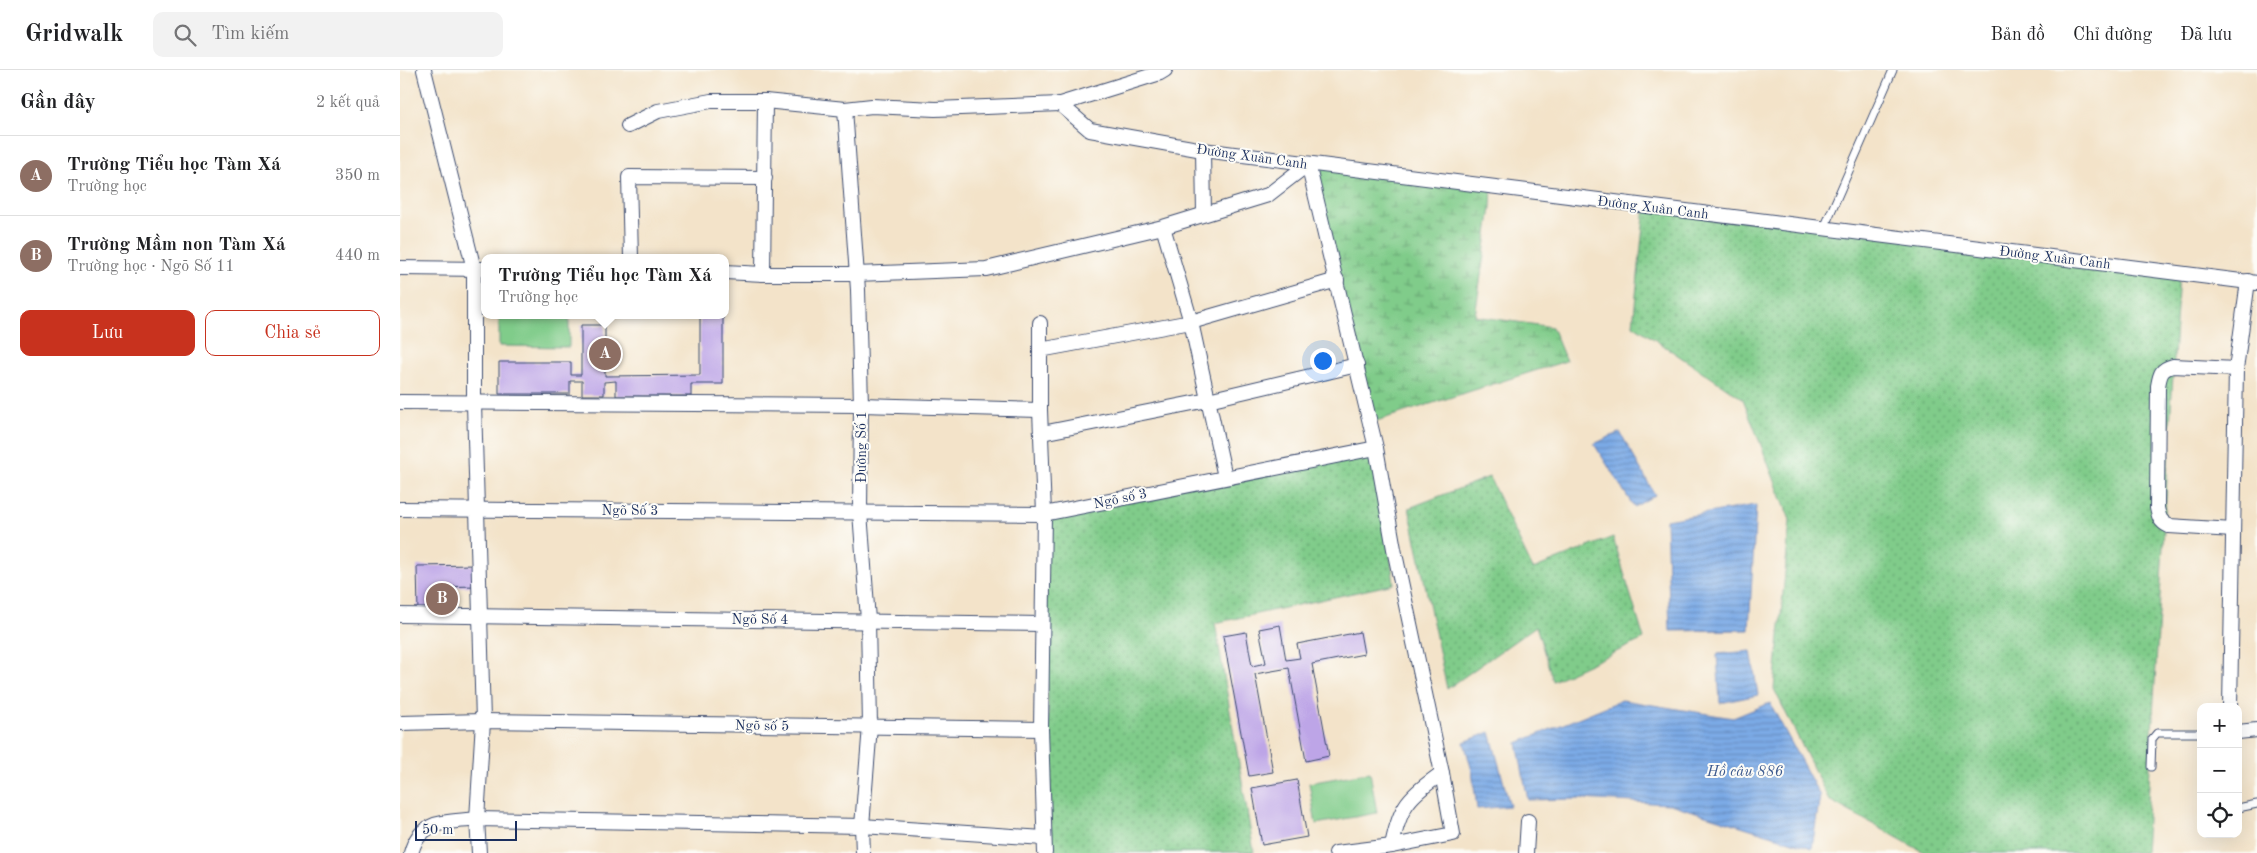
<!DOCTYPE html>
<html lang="vi">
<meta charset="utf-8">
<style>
:root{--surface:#fff;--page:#f2f2f2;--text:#202124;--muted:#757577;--line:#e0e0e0;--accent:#c8321e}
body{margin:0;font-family:"Old Standard TT",serif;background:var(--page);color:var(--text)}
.controls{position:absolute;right:15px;bottom:15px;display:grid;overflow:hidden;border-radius:10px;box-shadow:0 5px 20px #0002}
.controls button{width:45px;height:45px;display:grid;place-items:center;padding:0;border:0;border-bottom:1px solid var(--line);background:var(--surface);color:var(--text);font:25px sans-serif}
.scale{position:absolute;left:15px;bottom:12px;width:102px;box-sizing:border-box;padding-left:5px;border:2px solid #1b2f5e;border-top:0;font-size:14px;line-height:18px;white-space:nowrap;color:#1b2f5e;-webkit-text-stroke:4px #fdfcf7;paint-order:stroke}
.you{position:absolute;left:922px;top:290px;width:18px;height:18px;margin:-12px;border:4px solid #fff;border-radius:50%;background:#1a73e8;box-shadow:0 0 0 8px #1a73e833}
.badge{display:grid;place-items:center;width:32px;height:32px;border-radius:50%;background:var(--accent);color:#fff;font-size:16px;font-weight:700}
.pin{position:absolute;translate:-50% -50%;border:2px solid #fff;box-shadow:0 1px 5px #0006}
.popup{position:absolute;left:81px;top:184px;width:248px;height:65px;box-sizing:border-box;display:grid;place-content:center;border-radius:10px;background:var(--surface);filter:drop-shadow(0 1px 4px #0005);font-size:16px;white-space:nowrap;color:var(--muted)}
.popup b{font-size:19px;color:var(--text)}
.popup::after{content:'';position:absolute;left:50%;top:100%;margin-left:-10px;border:10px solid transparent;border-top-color:var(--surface)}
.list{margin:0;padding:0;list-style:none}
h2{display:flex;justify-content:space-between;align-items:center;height:65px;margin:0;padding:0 20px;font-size:21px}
h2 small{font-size:16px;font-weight:400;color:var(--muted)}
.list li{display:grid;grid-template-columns:32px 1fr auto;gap:15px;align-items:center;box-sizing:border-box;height:80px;padding:0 20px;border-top:1px solid var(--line)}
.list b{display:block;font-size:19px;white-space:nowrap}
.list p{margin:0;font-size:16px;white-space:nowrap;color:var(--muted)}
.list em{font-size:16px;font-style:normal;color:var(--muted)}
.actions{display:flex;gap:10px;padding:15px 20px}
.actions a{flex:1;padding:11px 0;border:1px solid var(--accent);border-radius:10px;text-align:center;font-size:18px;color:var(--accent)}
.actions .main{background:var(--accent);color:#fff}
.icon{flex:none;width:28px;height:28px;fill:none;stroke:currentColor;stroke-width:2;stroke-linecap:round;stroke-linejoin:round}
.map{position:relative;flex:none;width:1857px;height:783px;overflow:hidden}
header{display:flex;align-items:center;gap:30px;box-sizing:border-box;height:70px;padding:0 25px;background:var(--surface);border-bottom:1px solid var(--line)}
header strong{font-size:24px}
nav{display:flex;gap:28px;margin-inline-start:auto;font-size:18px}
.search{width:350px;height:45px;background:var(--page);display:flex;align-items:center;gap:12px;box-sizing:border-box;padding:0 18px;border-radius:10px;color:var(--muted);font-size:19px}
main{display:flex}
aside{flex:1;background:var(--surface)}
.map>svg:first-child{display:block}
</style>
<header>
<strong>Gridwalk</strong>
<div class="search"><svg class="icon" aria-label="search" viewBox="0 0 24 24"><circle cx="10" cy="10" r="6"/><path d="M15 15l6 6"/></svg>Tìm kiếm</div>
<nav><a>Bản đồ</a><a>Chỉ đường</a><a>Đã lưu</a></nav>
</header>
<main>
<aside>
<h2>Gần đây<small>2 kết quả</small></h2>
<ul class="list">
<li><span class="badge" style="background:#8d6e63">A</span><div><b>Trường Tiểu học Tàm Xá</b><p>Trường học</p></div><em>350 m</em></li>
<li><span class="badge" style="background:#8d6e63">B</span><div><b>Trường Mầm non Tàm Xá</b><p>Trường học · Ngõ Số 11</p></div><em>440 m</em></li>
</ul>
<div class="actions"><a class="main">Lưu</a><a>Chia sẻ</a></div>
</aside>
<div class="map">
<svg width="1857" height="783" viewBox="0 0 1857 783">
<defs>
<pattern id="grass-dots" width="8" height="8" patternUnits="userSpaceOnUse" patternTransform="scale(1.25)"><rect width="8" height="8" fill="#80cc8a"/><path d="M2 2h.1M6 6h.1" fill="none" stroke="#68a674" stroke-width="1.8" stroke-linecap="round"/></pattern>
<pattern id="wetland-marsh" width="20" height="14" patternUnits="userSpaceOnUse" patternTransform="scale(1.25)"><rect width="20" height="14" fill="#80cc8a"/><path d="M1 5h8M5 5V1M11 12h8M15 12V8" fill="none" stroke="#68a674"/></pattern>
<pattern id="water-rules" width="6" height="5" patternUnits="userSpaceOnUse" patternTransform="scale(1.25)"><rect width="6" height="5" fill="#7caae6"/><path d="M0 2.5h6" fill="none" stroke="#658bbe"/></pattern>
</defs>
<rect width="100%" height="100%" fill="#fdfcf7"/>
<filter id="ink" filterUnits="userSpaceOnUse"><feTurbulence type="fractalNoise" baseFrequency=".02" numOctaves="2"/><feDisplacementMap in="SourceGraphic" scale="10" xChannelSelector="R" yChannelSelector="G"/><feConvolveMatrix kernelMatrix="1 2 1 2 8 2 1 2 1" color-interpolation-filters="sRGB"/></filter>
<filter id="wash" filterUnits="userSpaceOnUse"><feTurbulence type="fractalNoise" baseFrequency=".0096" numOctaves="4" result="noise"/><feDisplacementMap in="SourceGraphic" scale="20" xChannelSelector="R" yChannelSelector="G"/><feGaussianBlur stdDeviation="1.12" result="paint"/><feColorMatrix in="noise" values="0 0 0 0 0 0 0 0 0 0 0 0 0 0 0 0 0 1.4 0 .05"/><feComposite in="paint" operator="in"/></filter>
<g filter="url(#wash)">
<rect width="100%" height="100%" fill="#f3e3c9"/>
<!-- grass -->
<g fill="url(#grass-dots)" stroke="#4e7e74">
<path d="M 1245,136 L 1779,203 L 1745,783 L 1525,783 L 1429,730 L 1374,619 L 1390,450 L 1343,329 L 1233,255 Z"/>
<path d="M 976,378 L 994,514 L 815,553 L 854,782 L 651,783 L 644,444 Z"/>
<path d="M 1089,407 L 1133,499 L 1213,467 L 1244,569 L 1153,611 L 1136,556 L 1047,619 L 1009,438 Z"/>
</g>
<!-- wetland -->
<path fill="url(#wetland-marsh)" stroke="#4e7e74" d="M 908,94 L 1092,117 L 1091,137 L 1075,246 L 1152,257 L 1166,291 L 970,353 Z"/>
<!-- park -->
<g fill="#80cc8a" stroke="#4e7e74">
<path d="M 99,245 L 169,245 L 169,277 L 99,276 Z"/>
<path d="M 970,702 L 977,743 L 916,754 L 909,713 Z"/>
</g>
<!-- water -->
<g fill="url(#water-rules)" stroke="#4c6ca2">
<path d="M 1220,362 L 1255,425 L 1234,437 L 1194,374 Z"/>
<path d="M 1356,435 L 1349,560 L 1270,561 L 1266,450 Z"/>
<path d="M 1351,581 L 1358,625 L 1320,633 L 1317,584 Z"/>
<path d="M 1222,630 L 1333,648 L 1370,633 L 1420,726 L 1412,778 L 1270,734 L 1180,729 L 1128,730 L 1117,673 Z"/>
<path d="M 1090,662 L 1110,736 L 1077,739 L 1072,701 L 1064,672 Z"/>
</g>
<g id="blocks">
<!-- building -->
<g fill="#bda5e7">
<path d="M 300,245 L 323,245 L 323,314 L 291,314 L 291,326 L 216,326 L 216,311 L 204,312 L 204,325 L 182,325 L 182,311 L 170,311 L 170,324 L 99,324 L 99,292 L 171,292 L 171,305 L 181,305 L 181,255 L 205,255 L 205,306 L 300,305 Z"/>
<path d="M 75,495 L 76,516 L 37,517 L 37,542 L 18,542 L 17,496 Z"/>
<path d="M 880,555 L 886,590 L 900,588 L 897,574 L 960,562 L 964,584 L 912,594 L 929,686 L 906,691 L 889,598 L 855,604 L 873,702 L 849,706 L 823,566 L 846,562 L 852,596 L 866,593 L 859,559 Z"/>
<path d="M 897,710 L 907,767 L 862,775 L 852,718 Z"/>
</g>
</g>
</g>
<g filter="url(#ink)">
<use href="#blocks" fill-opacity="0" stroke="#3b4a6e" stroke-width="1"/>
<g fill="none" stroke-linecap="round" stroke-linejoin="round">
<!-- lane casing -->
<g stroke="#3b4a6e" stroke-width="9">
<g id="lane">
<path d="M 1424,158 L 1493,0"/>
<path d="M 1751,697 L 1752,669 L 1757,663 L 1801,663"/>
<path d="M 1838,738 L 1857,734"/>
</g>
</g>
<!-- street casing -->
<g stroke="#3b4a6e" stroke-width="16">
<g id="street">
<path d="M 24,0 L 74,199 L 74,333 L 83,651 L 77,749 L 79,783"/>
<path d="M 660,34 L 690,60 L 803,80 L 1857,213"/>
<path d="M 445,39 L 458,220 L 461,335 L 460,442 L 468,550 L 470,656 L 462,756 L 463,783"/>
<path d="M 228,56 L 258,41 L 311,31 L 365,31 L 445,39 L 472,36 L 535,39 L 660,34 L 760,3 L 765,0"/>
<path d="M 803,80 L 804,144"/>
<path d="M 763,157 L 791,252 L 825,407"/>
<path d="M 231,188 L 229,107 L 365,108"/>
<path d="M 0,198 L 85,199"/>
<path d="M 325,202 L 363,204 L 456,204 L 586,199 L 763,157 L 868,125 L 908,94 L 976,378 L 994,479 L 1042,703 L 1053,764 L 992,776 L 936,783"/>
<path d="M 363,204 L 365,31"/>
<path d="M 640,253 L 640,340 L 644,444 L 641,659 L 645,783"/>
<path d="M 640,280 L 791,252 L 937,210"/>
<path d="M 0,332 L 461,335 L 640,340"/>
<path d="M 642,363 L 808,330 L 957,295"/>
<path d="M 0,439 L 644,444 L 976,378"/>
<path d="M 1833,460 L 1769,456 C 1760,452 1759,447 1757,438 L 1758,316 C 1760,304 1761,299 1773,296 L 1836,299"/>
<path d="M 0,545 L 641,554"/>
<path d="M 1830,637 L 1836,299 L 1848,211"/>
<path d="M 0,653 L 83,651 L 641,659"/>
<path d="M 1838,662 L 1857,660"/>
<path d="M 992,776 C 1000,734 1009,727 1042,703"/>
<path d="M 11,783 C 20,748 48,753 77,749 L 462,756 L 644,768"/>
<path d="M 1126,783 L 1128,751"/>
</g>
</g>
<!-- lane -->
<use href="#lane" stroke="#fff" stroke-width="7"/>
<!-- street -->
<use href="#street" stroke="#fff" stroke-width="14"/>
</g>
</g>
<g text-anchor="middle" stroke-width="4" stroke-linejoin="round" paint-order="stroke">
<!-- street labels -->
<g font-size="14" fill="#1b2f5e" stroke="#fdfcf7">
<text transform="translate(852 86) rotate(8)" y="5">Đường Xuân Canh</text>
<text transform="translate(1253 137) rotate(7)" y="5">Đường Xuân Canh</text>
<text transform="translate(1655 187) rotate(7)" y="5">Đường Xuân Canh</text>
<text transform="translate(461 377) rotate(-90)" y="5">Đường Số 1</text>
<text transform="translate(720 428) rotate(-12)" y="5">Ngõ số 3</text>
<text x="230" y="445">Ngõ Số 3</text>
<text x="360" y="554">Ngõ Số 4</text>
<text transform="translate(362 655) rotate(1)" y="5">Ngõ số 5</text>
</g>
<!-- water labels -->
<g font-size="15" font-style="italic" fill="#3d5a8e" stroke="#fdfcf7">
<text x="1345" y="706">Hồ câu 886</text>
</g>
</g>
</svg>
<div class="controls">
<button>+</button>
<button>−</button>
<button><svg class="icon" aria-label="locate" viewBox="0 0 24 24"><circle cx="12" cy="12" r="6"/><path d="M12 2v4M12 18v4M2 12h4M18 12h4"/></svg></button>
</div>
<div class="scale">50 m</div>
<div class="you"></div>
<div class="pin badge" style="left:205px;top:284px;background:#8d6e63">A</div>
<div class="popup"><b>Trường Tiểu học Tàm Xá</b>Trường học</div>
<div class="pin badge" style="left:42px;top:529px;background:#8d6e63">B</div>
</div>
</main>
